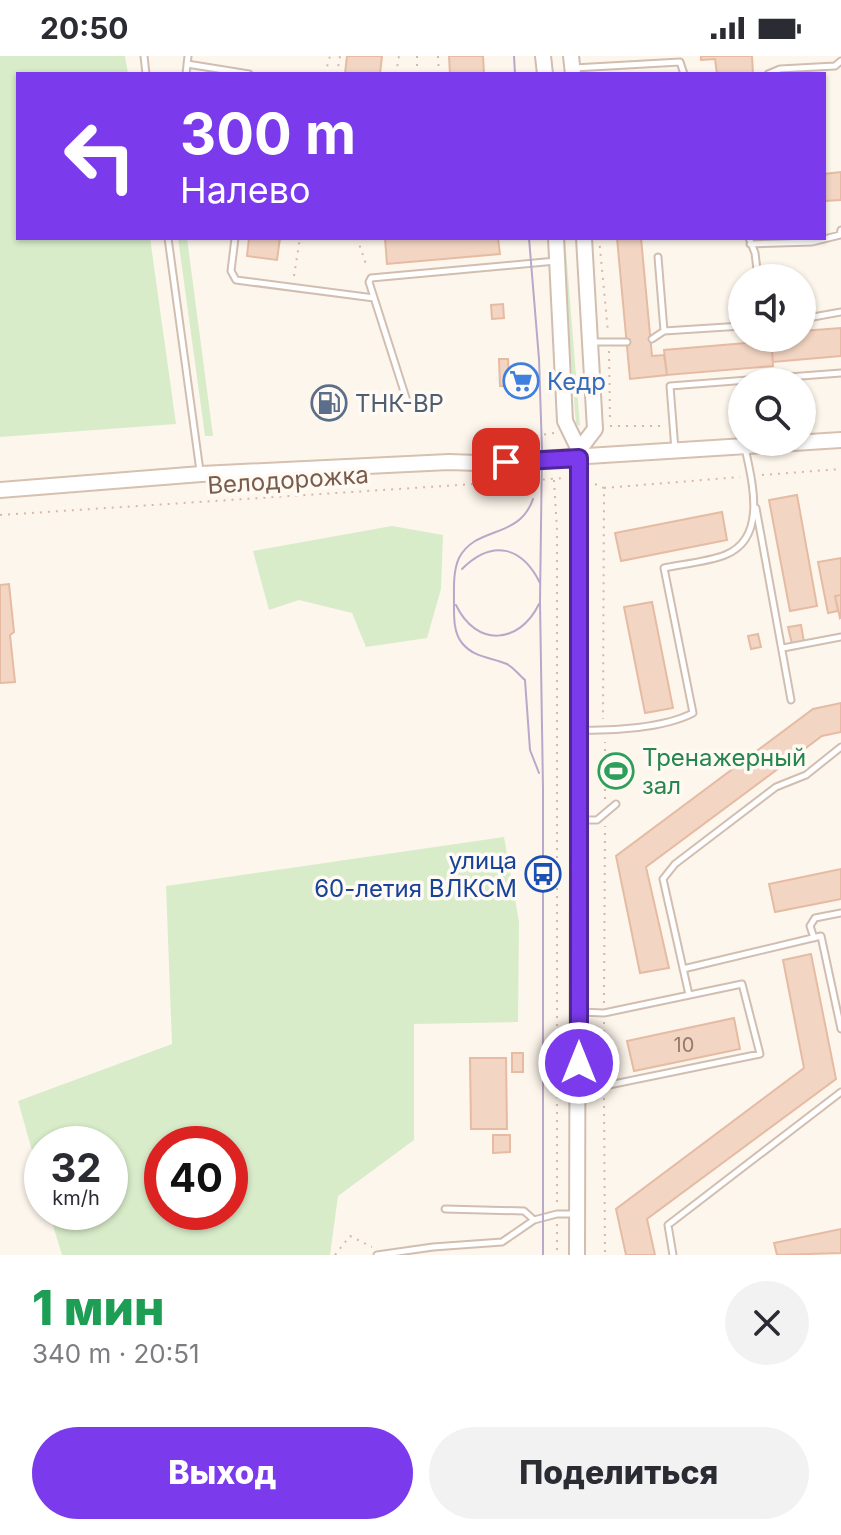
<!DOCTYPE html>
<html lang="ru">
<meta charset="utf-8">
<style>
body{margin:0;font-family:Inter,sans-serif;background:#f2f2f3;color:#2b2b33;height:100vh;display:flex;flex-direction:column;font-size:30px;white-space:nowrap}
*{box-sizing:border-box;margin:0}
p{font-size:26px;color:#7c7c81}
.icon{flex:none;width:44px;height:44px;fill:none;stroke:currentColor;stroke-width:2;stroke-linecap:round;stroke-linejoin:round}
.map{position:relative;height:1199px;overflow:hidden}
.drawer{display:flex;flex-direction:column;background:#fff;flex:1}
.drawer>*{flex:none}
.banner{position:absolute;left:16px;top:16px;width:810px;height:168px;border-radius:0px;box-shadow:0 2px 6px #0004;background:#7c3aed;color:#fff;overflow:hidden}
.controls{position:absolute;left:728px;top:208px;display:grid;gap:16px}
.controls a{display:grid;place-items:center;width:88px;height:88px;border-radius:50%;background:#fff;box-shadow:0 2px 6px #0004;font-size:40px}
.speed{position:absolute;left:24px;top:1070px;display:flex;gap:16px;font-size:40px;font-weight:700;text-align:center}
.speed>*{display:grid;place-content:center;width:104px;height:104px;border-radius:50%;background:#fff;box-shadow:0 2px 6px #0004;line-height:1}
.speed small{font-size:20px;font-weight:400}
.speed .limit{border:12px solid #d22;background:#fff;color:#111}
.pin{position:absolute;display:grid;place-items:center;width:68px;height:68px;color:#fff;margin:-34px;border-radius:16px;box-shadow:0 4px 12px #0006}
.me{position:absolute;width:88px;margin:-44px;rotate:0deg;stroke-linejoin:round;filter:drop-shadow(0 0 6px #0008)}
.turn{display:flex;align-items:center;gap:28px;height:168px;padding:0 32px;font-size:36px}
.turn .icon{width:104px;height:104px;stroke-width:2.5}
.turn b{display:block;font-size:56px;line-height:68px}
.round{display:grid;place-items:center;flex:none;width:84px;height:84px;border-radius:42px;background:#f2f2f3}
.summary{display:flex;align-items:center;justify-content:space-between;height:136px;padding:0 32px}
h1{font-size:48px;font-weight:800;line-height:60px;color:#1e9e55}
.primary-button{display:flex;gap:16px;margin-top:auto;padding:16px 32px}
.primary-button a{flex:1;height:92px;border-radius:48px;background:#7c3aed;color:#fff;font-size:32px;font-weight:800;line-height:92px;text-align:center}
.primary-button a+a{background:#f2f2f3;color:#2b2b33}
.status{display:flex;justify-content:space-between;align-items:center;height:56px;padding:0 40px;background:#fff;direction:ltr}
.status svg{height:22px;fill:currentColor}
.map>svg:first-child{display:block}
.green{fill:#d8ecc9;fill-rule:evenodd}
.building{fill:#f3d5c3;stroke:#e6bba3;stroke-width:2}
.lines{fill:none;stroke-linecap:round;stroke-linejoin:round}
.service-casing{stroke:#d1beb0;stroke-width:9}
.tertiary-casing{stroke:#d1beb0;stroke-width:18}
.secondary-casing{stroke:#d6c0b0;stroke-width:18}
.path{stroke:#d9b8a5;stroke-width:2;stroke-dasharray:2 6;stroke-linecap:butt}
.service{stroke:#fff;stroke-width:5}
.tertiary{stroke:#fff;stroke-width:14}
.secondary{stroke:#fff;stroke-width:14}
.tram{stroke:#b9a8c9;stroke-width:2}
.route-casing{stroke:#51269a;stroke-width:20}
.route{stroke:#7c3aed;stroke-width:14}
.labels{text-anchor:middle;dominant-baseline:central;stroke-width:7;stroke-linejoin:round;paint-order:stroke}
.number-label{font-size:20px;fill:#987a6a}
.shop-label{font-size:24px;fill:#366cbe;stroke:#fffaf3;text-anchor:start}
.service-label{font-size:24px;fill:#4e5e75;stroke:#fffaf3;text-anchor:start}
.street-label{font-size:24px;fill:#7a5c4d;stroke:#fffaf3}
.leisure-label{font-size:24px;fill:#27864d;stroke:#fffaf3;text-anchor:start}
.transit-label{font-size:24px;fill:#164399;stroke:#fffaf3;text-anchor:end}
</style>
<div class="status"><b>20:50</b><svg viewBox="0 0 49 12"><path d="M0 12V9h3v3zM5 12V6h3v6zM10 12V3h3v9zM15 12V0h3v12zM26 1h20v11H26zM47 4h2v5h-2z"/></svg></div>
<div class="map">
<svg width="841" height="1199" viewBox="0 0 841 1199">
<rect width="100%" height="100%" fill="#fdf6ec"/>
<path class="green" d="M 0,0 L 125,0 L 128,18 L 18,18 L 18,182 L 150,182 L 176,368 L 0,381 Z
M 178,182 L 187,182 L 213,380 L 205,380 Z
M 561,182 L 565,182 L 580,370 L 576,368 Z
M 392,470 L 443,479 L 441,533 L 427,582 L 366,591 L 352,557 L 299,544 L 269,554 L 253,495 Z
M 504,781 L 519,866 L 518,966 L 414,968 L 414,1084 L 338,1140 L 330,1199 L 62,1199 L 49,1156 L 110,1156 L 110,1088 L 42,1088 L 42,1130 L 18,1045 L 172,988 L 166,830 ZM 230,1088 L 230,1156 L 162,1156 L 162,1088 Z"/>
<path class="building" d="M 347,0 L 382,0 L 380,18 L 345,18 Z
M 449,0 L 483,0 L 484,18 L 450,18 Z
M 701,0 L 752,0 L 753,18 L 717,18 L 715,3 L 701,4 Z
M 841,116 L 841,144 L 824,145 L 824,118 Z
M 249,182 L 280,182 L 277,204 L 247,200 Z
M 385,182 L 498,182 L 500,198 L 387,208 Z
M 617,182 L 641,182 L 652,300 L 664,299 L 667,319 L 630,323 Z
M 503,248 L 504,262 L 492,263 L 491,249 Z
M 841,272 L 841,300 L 773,306 L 771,282 L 802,282 L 802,275 Z
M 771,285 L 773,310 L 667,319 L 664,294 Z
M 499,303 L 508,303 L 509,330 L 500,330 Z
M 797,439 L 817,550 L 790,555 L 769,444 Z
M 722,456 L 727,484 L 621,505 L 615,477 Z
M 841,502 L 841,539 L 835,540 L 838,555 L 828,557 L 818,506 Z
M 9,528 L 14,576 L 10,579 L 15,626 L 0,627 L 0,529 Z
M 841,539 L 841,561 L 840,562 L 835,540 Z
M 652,546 L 673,652 L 645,657 L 624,551 Z
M 801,569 L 804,586 L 792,588 L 788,571 Z
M 758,578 L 761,591 L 751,593 L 748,580 Z
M 841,647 L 841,676 L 822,680 L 646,811 L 669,912 L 640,917 L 616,800 L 813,653 Z
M 841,813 L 841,843 L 775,856 L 769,828 Z
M 811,898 L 836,1023 L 647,1163 L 655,1199 L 626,1199 L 616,1153 L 804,1012 L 783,904 Z
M 734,962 L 740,993 L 634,1015 L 627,985 Z
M 512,997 L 523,997 L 523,1016 L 512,1016 Z
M 470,1002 L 506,1002 L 507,1073 L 471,1073 Z
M 493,1079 L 510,1079 L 510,1096 L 493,1097 Z
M 841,1173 L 841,1197 L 777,1199 L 774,1187 Z"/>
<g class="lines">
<defs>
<path id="service" d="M 144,0 L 146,18
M 187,8 L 249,18
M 574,12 L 680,6 L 684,18
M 186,18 L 188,0
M 768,18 L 780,13 L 835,10 L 841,5
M 168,182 L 200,415
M 235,182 L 231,215 L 236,224 L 374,242
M 749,182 L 755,197 L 758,222
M 750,188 L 812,186 L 840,179 L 841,174
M 658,201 L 664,275 L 742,270
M 802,263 L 841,256
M 652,283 L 664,275
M 590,286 L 627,286
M 407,345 L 369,226 L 371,222 L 556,205
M 675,394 L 670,330 L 841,317
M 756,452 L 791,644
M 783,592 L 841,581
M 580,674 C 613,675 664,672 693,657 L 664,512 C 683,508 707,506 725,499 C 768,482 752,425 745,392
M 580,764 L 597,764 L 616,748
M 814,882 L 810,870 L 815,862 L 841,857
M 683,913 L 821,880 L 841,973
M 689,939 L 663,823 L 675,808 L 776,731 L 806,719 L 841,691
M 579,1030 L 604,1030 L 760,998 L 742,928 L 604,957 L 580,956
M 445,1153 L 524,1155 L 534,1164
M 377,1199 L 433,1191 L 502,1186 L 534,1164 L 557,1158 L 576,1158
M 673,1199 L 668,1169 L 841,1036"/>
<path id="tertiary" d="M 543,0 L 545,18
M 571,0 L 573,18
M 556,182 L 565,365 L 579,394 L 579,402 L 577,1199
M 579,394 L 595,373 L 584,182"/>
<path id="secondary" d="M 0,434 L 201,418 L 449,406 L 478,407 L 841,384"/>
</defs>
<use href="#service" class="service-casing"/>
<use href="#tertiary" class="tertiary-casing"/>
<use href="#secondary" class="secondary-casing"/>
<path class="path" d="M 438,0 L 439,18
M 325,18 L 330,0
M 337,18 L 340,0
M 396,18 L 399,0
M 417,18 L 417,0
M 357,182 L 367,211
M 599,182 L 608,276
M 294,220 L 300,182
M 609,295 L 610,364
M 610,370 L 664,370
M 506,388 L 513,377 L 529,373 L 535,380 L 554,377
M 762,419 L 841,413
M 554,424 L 557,474 L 557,1149
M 595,428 L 604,432 L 603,663
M 604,432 L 740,421
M 0,459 L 566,422
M 605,743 L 605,686
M 604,947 L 605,770
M 604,966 L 604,1019
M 604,1042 L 605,1199
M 557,1168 L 557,1199
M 335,1199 L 350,1180 L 372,1191"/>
<use href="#service" class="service"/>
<use href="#tertiary" class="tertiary"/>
<use href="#secondary" class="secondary"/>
<path class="tram" d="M 514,0 L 515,18
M 529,182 L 539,303 L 542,394 L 540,546 L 543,733 L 543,1199
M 533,443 C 519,484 476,469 459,502 C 453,515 454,532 454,545 C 454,559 453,576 462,587 C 474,602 491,601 507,608 C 513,611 519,619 525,624 L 530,694 L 539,717
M 462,513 C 492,483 522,490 540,527
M 456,549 C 476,591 519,589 539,548"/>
</g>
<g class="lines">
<defs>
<path id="route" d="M 506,406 L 579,402 L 579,1007"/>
</defs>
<use href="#route" class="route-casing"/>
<use href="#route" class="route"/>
</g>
<defs>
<symbol id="supermarket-ring" viewBox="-11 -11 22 22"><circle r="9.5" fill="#fffaf3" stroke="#3f7fe0" stroke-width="1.5"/><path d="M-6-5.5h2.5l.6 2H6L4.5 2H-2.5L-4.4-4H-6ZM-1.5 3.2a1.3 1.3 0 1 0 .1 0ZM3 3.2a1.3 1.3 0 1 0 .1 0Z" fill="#3f7fe0"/></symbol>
<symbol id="fuel-ring" viewBox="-11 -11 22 22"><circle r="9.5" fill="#fffaf3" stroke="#5c6f8a" stroke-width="1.5"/><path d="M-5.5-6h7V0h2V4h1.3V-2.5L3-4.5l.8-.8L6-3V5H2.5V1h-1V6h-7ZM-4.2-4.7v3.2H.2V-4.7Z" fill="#5c6f8a"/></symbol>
<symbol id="stadium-ring" viewBox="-11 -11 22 22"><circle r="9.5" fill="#fffaf3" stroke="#2e9e5b" stroke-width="1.5"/><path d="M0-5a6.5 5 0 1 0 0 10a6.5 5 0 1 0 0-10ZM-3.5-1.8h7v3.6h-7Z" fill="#2e9e5b"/></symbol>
<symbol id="bus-ring" viewBox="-11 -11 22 22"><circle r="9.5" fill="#fffaf3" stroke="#1a4fb4" stroke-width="1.5"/><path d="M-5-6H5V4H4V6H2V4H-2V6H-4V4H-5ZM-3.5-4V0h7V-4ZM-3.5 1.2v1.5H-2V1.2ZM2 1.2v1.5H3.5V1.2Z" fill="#1a4fb4"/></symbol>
</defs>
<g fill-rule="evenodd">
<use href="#supermarket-ring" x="501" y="305" width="40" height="40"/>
<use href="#fuel-ring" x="309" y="327" width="40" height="40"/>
<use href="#stadium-ring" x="596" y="695" width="40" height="40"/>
<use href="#bus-ring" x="523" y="798" width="40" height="40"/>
</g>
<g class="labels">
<g class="number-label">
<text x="684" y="989">10</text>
</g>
<g class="shop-label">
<text x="547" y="325">Кедр</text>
</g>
<g class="service-label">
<text x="355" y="347">ТНК-ВР</text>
</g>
<g class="street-label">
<text transform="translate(288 424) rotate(-4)">Велодорожка</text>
</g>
<g class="leisure-label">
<text x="642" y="701">Тренажерный<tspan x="642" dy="28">зал</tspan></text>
</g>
<g class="transit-label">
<text x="517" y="804">улица<tspan x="517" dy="28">60-летия ВЛКСМ</tspan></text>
</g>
</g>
</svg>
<div class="controls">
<a><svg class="icon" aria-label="sound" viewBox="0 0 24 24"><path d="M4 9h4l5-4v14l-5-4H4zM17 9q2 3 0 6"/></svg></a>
<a><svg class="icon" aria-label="search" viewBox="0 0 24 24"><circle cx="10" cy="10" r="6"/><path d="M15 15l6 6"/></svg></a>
</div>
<div class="speed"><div>32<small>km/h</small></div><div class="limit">40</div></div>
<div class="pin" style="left:506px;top:406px;background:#d93025"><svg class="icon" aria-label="arrive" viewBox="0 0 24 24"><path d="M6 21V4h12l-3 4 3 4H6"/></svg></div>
<svg class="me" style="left:579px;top:1007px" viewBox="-20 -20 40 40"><circle r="17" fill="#7c3aed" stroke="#fff" stroke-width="3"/><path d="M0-11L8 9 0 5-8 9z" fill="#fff"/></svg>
<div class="banner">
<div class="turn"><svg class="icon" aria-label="left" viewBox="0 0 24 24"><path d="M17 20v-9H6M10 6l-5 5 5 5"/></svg><div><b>300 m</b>Налево</div></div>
</div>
</div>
<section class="drawer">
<div class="summary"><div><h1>1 мин</h1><p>340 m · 20:51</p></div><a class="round"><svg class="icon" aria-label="close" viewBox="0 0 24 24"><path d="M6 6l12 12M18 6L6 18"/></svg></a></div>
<div class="primary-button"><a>Выход</a><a>Поделиться</a></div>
</section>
